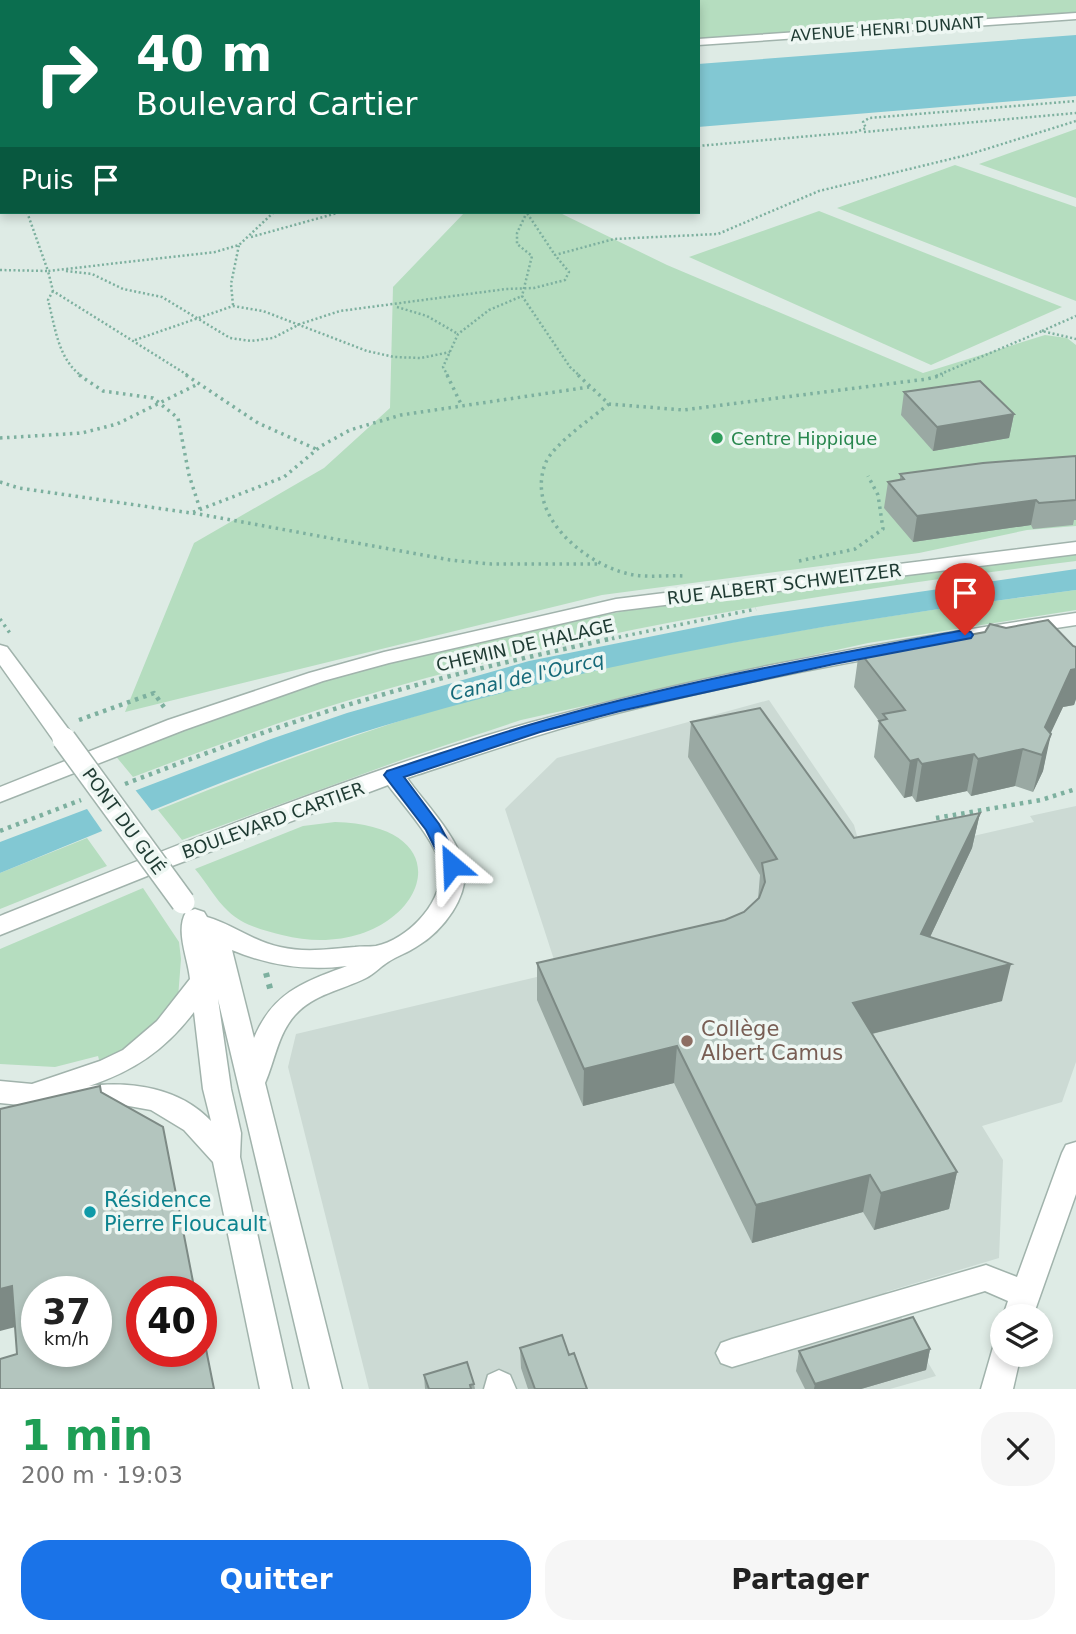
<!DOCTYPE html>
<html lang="fr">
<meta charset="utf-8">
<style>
body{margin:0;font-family:"DejaVu Sans",sans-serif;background:#f6f6f6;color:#222;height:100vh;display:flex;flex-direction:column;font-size:26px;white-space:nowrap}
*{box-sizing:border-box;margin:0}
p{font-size:23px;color:#767676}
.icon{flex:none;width:38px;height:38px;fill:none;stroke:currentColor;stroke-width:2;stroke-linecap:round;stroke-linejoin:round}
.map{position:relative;height:1389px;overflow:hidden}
.panel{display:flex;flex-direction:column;background:#fff;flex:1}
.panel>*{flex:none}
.hud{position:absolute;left:0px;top:0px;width:700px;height:214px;box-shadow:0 4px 10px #0003;background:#0b6e4f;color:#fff;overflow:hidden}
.fabs{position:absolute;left:990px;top:1304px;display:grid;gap:14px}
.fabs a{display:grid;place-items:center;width:63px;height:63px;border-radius:50%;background:#fff;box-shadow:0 4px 10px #0003;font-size:35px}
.speed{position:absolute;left:21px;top:1276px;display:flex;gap:14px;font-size:35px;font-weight:700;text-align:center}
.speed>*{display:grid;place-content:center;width:91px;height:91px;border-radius:50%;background:#fff;box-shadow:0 4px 10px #0003;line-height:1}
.speed small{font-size:18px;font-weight:400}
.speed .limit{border:10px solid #d22;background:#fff;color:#111}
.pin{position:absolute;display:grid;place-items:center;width:60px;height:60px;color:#fff;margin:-72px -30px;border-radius:50% 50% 50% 0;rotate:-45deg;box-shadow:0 0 7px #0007}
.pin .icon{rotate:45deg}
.me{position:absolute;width:77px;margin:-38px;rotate:334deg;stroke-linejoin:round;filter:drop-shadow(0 0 5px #0008)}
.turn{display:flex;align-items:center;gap:24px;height:147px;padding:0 21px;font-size:32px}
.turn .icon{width:91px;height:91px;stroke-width:2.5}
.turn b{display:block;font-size:49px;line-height:60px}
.then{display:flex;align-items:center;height:66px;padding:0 21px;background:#0003;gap:14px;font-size:26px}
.round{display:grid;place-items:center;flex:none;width:74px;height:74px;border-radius:28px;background:#f6f6f6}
.summary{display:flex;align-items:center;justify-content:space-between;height:119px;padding:0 21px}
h1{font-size:42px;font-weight:600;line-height:52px;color:#1e9e55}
.action{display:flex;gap:14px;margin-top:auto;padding:14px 21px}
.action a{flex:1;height:80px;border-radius:28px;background:#1a73e8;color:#fff;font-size:28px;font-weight:600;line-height:80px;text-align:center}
.action a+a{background:#f6f6f6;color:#222}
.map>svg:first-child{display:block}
.built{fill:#ccdad4}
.green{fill:#b5ddbf}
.water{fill:#82c8d3}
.pier{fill:#deebe5}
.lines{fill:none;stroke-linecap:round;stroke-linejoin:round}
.minor-casing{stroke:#a1b3ac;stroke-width:3}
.path-far3{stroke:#7db09f;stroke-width:2.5;stroke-dasharray:2 2.5;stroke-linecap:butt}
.path-far2{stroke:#7db09f;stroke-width:3.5;stroke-dasharray:2.5 4.5;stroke-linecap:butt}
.path-far1{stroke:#7db09f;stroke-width:4.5;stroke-dasharray:3.5 5;stroke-linecap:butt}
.path{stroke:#7db09f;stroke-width:6;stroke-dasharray:4.5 7;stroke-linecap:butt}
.minor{fill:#fff;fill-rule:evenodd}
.minor-bridge-casing{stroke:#a1b3ac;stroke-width:26;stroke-linecap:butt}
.minor-bridge{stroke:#fff;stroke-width:23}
.wall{fill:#9aa9a3}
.shaded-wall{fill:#7d8a85}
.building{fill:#b3c5be;stroke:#7d8a85;stroke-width:2;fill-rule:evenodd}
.route{fill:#1a73e8;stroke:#114b97;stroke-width:2}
.leisure-dot{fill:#2e9e5b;stroke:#eef7f3;stroke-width:2.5}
.education-dot{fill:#8d6e63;stroke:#eef7f3;stroke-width:2.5}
.culture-dot{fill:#0f9aa8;stroke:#eef7f3;stroke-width:2.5}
.labels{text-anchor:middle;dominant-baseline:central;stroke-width:7;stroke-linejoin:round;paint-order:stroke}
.far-street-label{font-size:16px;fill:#1f3b33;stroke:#eef7f3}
.leisure-label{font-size:18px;fill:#27864d;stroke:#eef7f3;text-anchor:start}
.street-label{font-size:18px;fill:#1f3b33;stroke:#eef7f3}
.water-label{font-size:19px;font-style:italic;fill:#166a79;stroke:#eef7f3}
.near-education-label{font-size:21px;fill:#785e54;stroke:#eef7f3;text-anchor:start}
.near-culture-label{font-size:21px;fill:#0d838f;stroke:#eef7f3;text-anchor:start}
</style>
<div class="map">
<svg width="1076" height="1389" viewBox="0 0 1076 1389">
<rect width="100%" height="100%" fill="#deebe5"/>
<path class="built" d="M 769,700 L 854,825 L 864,861 L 1034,822 L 1030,816 L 1076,806 L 1076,1062 L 1062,1102 L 982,1126 L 1003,1160 L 999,1258 L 886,1292 L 936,1376 L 890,1389 L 369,1389 L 288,1067 L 296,1034 L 558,972 L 505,809 L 557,758 Z"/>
<path class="green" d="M 0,0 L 1076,0 L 1076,12 L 698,39 L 698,2 L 2,2 L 0,95 Z
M 1076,129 L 1076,198 L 979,164 Z
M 955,165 L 1076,207 L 1076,301 L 837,208 Z
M 819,211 L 1062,307 L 931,365 L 689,257 Z
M 465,212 L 558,212 L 667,265 L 923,373 L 1045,335 L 1067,338 L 1076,345 L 1076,526 L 1027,530 L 919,553 L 602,595 L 125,712 L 194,543 L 324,468 L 390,408 L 393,287 Z
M 1076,552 L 1076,561 C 829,592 582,629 343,702 C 272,724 202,751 133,777 L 114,754 L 263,698 L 456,644 L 645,607 Z
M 1076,590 L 1076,610 L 868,643 L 521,720 L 404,759 L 182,840 L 158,810 C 282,760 408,713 539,682 C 716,641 896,614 1076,590 Z
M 335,822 C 484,826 412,968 282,935 C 263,930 242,925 228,911 C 216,900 206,882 195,869 L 303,826 Z
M 87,838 L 107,866 L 0,909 L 0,873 Z
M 143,888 L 179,942 L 181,959 L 178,998 L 135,1044 L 100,1063 L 98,1056 L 55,1067 L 0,1064 L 0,949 Z"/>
<path class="water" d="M 1076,35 L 1076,96 L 698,127 L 698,64 Z
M 1076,569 L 1076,590 C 842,621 609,658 383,726 C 252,766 126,822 0,873 L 0,842 L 271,739 L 347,713 L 529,661 L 753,616 Z"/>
<path class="pier" d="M 133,787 L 155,815 L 105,835 L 85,806 Z"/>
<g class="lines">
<defs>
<path id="minor" d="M 1076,13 L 1076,19 L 698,45 L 698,39 Z
M 0,96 L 2,96 L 2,102 L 0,102 Z
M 1076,542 L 1076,554 L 616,611 L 389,663 L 323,681 L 184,730 L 0,802 L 0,787 L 168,720 L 309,673 L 384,652 L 616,599 Z
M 1076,613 L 1076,625 C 923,648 771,674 621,712 C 548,730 478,755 407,778 C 424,802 456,835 463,863 C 472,895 442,932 416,947 C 407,953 397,956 388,962 C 380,967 374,974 366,978 C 342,990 314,994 295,1015 C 278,1034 275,1060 265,1083 L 342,1389 L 310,1389 L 218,999 L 231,1089 L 241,1133 L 240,1157 L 292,1389 L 260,1389 L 213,1162 L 184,1130 L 151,1110 L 118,1104 L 71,1110 L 0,1103 L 0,1081 L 32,1084 L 100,1061 L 123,1050 L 157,1021 L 190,979 C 188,958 175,931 186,912 L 195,909 L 204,912 L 207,917 C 232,924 254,942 280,947 C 306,953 329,949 355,947 C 361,946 369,947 376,946 C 409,939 446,900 440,865 C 436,841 403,805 388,785 L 172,866 L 0,935 L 0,916 C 173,847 350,774 529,723 C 708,673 892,640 1076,613 ZM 232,950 C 270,966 306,971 347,966 C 304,982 273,992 254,1038 ZM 194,1012 L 203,1089 L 211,1121 C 180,1088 132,1081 89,1086 C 134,1071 165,1050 194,1012 Z
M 0,645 L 7,647 L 72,734 L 75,739 L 72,744 L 56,744 L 0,665 Z
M 1076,1142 L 1076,1194 L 1033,1316 L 1003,1316 L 1008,1301 L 985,1291 L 732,1367 L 721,1363 L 716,1353 L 721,1343 L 732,1339 L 986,1265 L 1017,1277 L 1062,1153 L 1066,1145 Z
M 1003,1341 L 1003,1354 L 1021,1354 L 1013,1389 L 981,1389 L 994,1344 Z
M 499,1370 L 510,1375 L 516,1389 L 484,1389 L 488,1375 Z"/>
</defs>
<use href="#minor" class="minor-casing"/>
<path class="path-far3" d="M 657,1 L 670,0
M 864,132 L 1076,113
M 698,146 L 856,132 L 866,128 L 863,122 L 869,118 L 1076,101
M 0,171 L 2,173
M 27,212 L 48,271 L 215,252 L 239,245 L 274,212
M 527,212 L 517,233 L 517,244 L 532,256 L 522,296 L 570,367 L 580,376
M 540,212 L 527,213 L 555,255
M 251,237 L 341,212
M 0,270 L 48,271 L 53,291 L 189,376
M 66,271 L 92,274 L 123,289 L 162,297 L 230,338 L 251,341 L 273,338 L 300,324 L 340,311 L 506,289 L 534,288 L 565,280 L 569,272 L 555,255 L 614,239 L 718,234 L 819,191 L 967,155 L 1076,121
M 53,291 L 48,300 C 55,326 58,360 82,376
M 233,305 L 231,284 L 239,245
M 397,307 L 427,316 L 458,334
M 1042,331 L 1076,316
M 135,340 L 233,306 L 263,311 L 367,351 L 394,357 L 421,358 L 450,352
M 448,376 L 443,367 L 458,334 L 489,310 L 522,296
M 936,376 L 1042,331 L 1076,339"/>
<path class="path-far2" d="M 79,375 L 103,391 L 153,398 L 178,418 L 189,475 L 200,509
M 186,375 L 258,423 L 316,449
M 447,375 L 462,406
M 578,375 L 609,404 L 683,410 L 927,379 L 943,375
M 609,404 C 593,417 554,444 546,462 C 524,514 584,564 629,574 C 647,578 665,575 683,576
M 0,438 L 82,433 L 117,424 L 198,384
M 0,482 L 19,488 L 191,513 L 284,477 L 321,446 L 350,430 L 401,415 L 589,387
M 193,513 L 450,560 L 491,564 L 600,564
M 799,561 L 855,549 L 883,529 L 878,495 L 868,476
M 0,619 L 12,636
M 605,640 L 756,609"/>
<path class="path-far1" d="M 79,720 L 154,693 L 166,710
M 125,784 C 206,753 288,722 371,698 C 451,674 532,656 614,638
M 936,818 L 1041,800 L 1076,789
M 0,831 L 81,800"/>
<path class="path" d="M 266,973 L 271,992"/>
<use href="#minor" class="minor"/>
<defs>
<path id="minor-bridge" d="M 64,739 L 183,902"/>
</defs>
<use href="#minor-bridge" class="minor-bridge-casing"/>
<use href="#minor-bridge" class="minor-bridge"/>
</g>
<path class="wall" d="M 904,392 L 1014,414 L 1009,438 L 933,451 L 901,415 Z
M 1076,456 L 1076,520 L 1074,520 L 1073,525 L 1033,529 L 1031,525 L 913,542 L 884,508 L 888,482 L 900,480 L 900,474 Z
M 969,635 L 1076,647 L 1076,699 L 1074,705 L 1063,707 L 1050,733 L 1043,771 L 1033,792 L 1015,786 L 971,796 L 967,791 L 916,802 L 912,796 L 904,798 L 874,757 L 879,721 L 854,687 L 859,651 L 896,650 Z
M 691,722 L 854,838 L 980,813 L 972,848 L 930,937 L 1002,1001 L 872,1034 L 957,1172 L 949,1209 L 874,1230 L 863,1212 L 752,1243 L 674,1083 L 583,1106 L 537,1000 L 537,963 L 725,920 L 744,912 L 758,899 L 760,875 L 688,757 Z
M 520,1348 L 569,1355 L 587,1389 L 528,1389 L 521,1368 Z
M 930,1349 L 926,1370 L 861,1389 L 805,1389 L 796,1371 L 799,1351 Z
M 424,1375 L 474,1384 L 475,1389 L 425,1389 Z"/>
<path class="shaded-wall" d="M 1014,414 L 1009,438 L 933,451 L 937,427 Z
M 1036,500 L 1031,525 L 913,542 L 917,516 Z
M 1076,669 L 1076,699 L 1074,705 L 1063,707 L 1041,754 L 1045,727 L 1071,670 Z
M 1051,734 L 1043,771 L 1033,792 L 1042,755 Z
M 1023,749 L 1015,786 L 971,796 L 978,759 Z
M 974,754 L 967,791 L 916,802 L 922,764 Z
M 918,759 L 912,796 L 904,798 L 910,761 Z
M 980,813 L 972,848 L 914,971 L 921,934 Z
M 1011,964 L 1002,1001 L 847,1040 L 853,1003 Z
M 677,1046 L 674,1083 L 583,1106 L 584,1069 Z
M 957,1172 L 949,1209 L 874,1230 L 881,1193 Z
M 870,1175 L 863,1212 L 752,1243 L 756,1205 Z
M 12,1286 L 23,1325 L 0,1331 L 0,1289 Z
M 930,1349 L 926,1370 L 861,1389 L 814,1389 L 815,1384 Z"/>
<path class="building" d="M 980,381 L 1014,414 L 937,427 L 904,392 Z
M 1076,456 L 1076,500 L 1039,503 L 1036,500 L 917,516 L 888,482 L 904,479 L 900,474 L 983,463 Z
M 1048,620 L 1073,646 L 1076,647 L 1076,669 L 1071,670 L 1045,727 L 1051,734 L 1042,755 L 1023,749 L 978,759 L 974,754 L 922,764 L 918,759 L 910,761 L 879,721 L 887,719 L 883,714 L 905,710 L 859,651 L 883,647 L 896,650 L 933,642 L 937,637 L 959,632 L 969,635 L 985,632 L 990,624 L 1006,628 Z
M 760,708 L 854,838 L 980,813 L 921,934 L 1011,964 L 853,1003 L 957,1172 L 881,1193 L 870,1175 L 756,1205 L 677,1046 L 584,1069 L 537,963 L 725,920 L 744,912 L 759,898 L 765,882 L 762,863 L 777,859 L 691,722 Z
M 100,1086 L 101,1092 L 163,1127 L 195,1292 L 142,1292 L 142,1351 L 201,1351 L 201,1324 L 214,1389 L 0,1389 L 0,1359 L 17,1354 L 12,1286 L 0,1289 L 0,1109 ZM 37,1292 L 96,1292 L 96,1351 L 37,1351 Z
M 913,1317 L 930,1349 L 815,1384 L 799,1351 Z
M 562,1335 L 569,1355 L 574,1353 L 587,1389 L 535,1389 L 520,1348 Z
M 467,1362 L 474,1384 L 470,1385 L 471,1389 L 429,1389 L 424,1375 Z"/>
<path class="route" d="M 965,630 L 971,632 L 973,635 L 971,638 L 834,664 L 620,711 L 540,732 L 404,777 L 439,824 L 461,865 L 452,871 L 446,870 L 426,830 L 384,775 L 387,771 C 434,756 481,739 529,725 C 671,683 819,657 965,630 Z"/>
<circle class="leisure-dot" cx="717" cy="438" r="7"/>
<circle class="education-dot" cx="687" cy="1041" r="7"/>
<circle class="culture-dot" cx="90" cy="1212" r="7"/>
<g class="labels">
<g class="far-street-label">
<text transform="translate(887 29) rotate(-4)">AVENUE HENRI DUNANT</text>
</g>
<g class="leisure-label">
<text x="731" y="438">Centre Hippique</text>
</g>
<g class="street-label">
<text transform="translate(784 584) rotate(-7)">RUE ALBERT SCHWEITZER</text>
<text transform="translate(525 645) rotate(-13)">CHEMIN DE HALAGE</text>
<text transform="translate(273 820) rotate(-20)">BOULEVARD CARTIER</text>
<text transform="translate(124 821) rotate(54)">PONT DU GUÉ</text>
</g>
<g class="water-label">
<text transform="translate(527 676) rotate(-13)">Canal de l'Ourcq</text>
</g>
<g class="near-education-label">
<text x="701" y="1029">Collège<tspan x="701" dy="24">Albert Camus</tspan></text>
</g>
<g class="near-culture-label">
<text x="104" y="1200">Résidence<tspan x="104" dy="24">Pierre Floucault</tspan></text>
</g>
</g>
</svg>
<div class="fabs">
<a><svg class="icon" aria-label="layers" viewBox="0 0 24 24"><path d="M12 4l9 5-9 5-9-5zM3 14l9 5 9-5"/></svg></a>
</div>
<div class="speed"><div>37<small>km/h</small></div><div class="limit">40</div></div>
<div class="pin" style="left:965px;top:635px;background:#d93025"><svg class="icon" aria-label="arrive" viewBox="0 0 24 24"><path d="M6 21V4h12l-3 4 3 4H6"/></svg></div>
<svg class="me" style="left:452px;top:865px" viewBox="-20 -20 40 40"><path d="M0-17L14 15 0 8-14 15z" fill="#1a73e8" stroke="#fff" stroke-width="4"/></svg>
<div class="hud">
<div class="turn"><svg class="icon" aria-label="right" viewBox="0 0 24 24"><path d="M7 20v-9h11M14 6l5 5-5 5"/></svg><div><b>40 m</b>Boulevard Cartier</div></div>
<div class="then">Puis<svg class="icon" aria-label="arrive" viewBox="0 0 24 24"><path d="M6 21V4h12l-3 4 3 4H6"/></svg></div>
</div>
</div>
<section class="panel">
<div class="summary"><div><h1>1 min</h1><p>200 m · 19:03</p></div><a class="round"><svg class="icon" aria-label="close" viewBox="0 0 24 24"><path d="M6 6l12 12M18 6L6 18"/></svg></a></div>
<div class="action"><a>Quitter</a><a>Partager</a></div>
</section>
